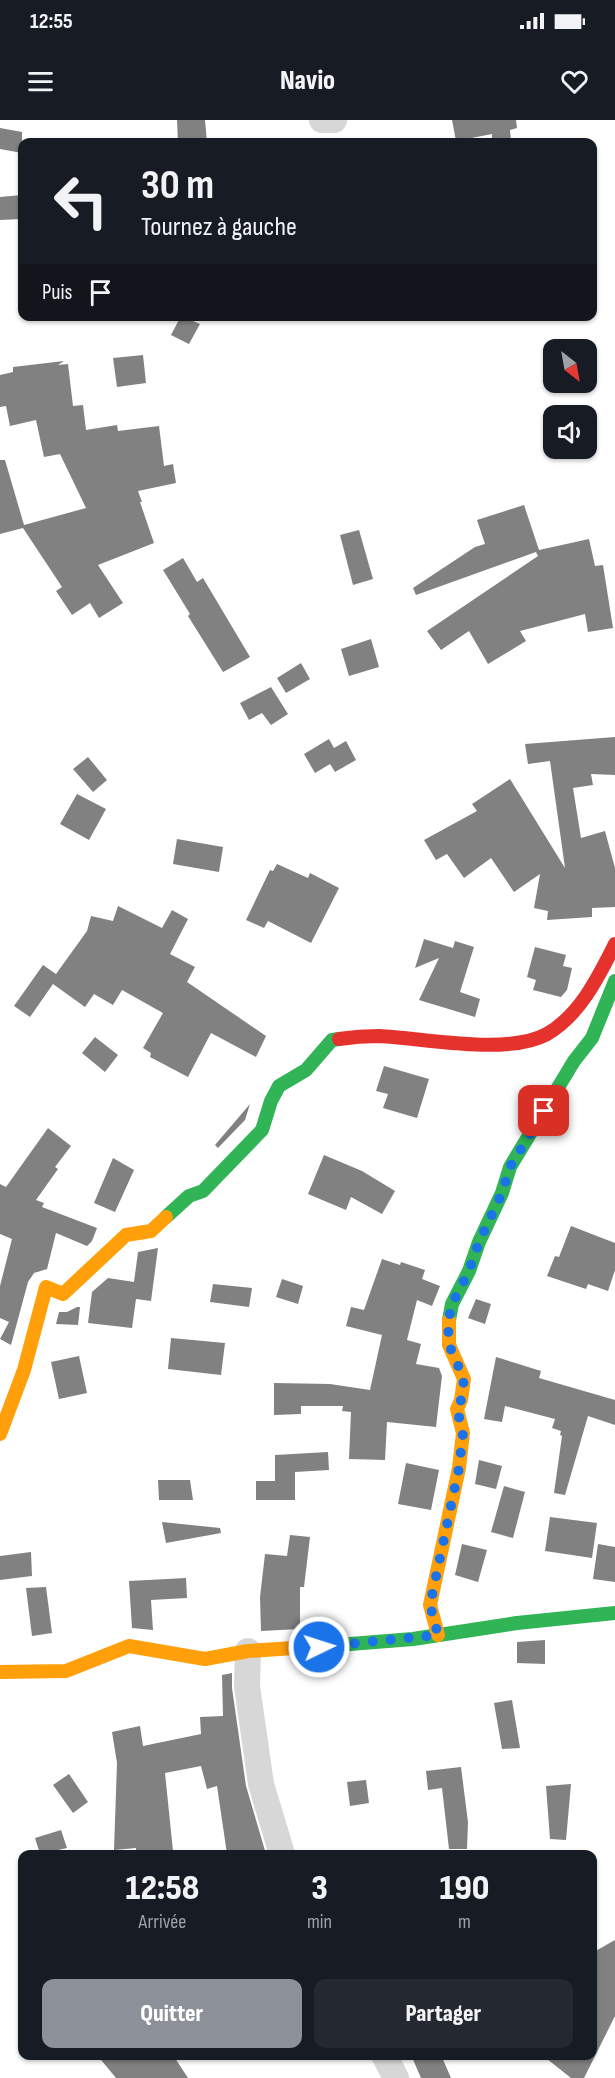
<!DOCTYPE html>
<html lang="fr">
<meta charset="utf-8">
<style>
body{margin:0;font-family:"Sofia Sans Condensed",sans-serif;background:#242831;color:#f1f3f6;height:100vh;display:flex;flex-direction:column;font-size:22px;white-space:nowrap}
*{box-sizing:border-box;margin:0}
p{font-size:20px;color:#9ea1a6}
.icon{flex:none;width:33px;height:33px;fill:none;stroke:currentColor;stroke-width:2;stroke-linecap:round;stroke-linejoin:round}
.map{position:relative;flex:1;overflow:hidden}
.side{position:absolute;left:18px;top:1730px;width:579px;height:210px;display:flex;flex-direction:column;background:#171b24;border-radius:12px;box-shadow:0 2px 4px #0004}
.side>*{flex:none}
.banner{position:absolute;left:18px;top:18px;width:579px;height:183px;border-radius:12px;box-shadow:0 2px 4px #0004;background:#171b24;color:#f1f3f6;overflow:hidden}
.needle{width:39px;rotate:149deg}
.controls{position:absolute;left:543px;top:219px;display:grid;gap:12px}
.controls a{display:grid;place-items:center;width:54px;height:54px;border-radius:12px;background:#171b24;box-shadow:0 2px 4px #0004;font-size:30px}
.pin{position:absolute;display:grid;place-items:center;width:51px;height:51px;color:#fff;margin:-26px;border-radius:12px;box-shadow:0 3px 9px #0006}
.me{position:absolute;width:66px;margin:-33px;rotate:86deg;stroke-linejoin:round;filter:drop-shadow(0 0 4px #0008)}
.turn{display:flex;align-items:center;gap:21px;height:126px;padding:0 24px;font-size:27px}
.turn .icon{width:78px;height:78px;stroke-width:2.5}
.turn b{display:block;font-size:42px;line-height:51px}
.then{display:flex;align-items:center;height:57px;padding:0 24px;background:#0003;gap:12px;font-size:22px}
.eta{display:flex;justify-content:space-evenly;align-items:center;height:102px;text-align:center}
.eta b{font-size:36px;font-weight:800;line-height:42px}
.primary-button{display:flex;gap:12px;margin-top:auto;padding:12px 24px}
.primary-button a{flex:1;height:69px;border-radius:12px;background:#8c9099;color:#fff;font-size:24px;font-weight:800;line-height:69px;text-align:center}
.primary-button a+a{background:#242831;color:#f1f3f6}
.status{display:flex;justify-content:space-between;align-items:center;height:42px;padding:0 30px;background:#171b24;direction:ltr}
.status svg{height:16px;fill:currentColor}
header{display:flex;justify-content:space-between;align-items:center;height:78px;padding:0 24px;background:#171b24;font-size:27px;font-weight:800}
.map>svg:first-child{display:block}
.building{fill:#818181}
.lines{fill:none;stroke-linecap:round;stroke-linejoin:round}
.street{stroke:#d7d7d7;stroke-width:26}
.fast{stroke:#30b455;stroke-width:14}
.slow{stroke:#ff9f0a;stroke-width:14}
.jam{stroke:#e5322d;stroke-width:14}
.route{stroke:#1a73e8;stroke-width:10;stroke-dasharray:0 18}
</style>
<div class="status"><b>12:55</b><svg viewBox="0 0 49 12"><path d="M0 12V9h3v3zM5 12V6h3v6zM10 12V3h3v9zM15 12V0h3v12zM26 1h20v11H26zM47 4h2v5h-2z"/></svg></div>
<header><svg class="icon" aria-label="menu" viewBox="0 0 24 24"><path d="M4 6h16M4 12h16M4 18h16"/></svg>Navio<svg class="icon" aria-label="heart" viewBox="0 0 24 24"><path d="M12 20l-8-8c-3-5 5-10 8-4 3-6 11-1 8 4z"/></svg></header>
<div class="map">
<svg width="615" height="1958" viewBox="0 0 615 1958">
<rect width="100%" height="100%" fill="#fff"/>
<path class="building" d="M 177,0 L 205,0 L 207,22 L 178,22 Z
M 452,0 L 516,0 L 517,8 L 510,10 L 511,22 L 492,22 L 492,14 L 456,21 Z
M 0,8 L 22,12 L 22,33 L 0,29 Z
M 22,75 L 22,99 L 0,100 L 0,77 Z
M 181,196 L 200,204 L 189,224 L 171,215 Z
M 143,235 L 146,263 L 117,267 L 113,238 Z
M 64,241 L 58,245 L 68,244 L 73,286 L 83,285 L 86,310 L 117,305 L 118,311 L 159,306 L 164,346 L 173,344 L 176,363 L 138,371 L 142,382 L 140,382 L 154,423 L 98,445 L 123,483 L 99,498 L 90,483 L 72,495 L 56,471 L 62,467 L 23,408 L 0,414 L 0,340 L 5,340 L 24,405 L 86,388 L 60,334 L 44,337 L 36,300 L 10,306 L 6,286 L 0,287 L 0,255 L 13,252 L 13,247 Z
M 524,385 L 539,430 L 589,419 L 595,446 L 603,445 L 613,508 L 588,512 L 585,494 L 520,511 L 526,521 L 488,544 L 469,511 L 441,530 L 427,511 L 538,436 L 536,432 L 416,475 L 413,468 L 475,427 L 485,424 L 477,400 Z
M 359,410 L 373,459 L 353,465 L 340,415 Z
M 183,438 L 197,462 L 203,458 L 250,537 L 225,551 L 223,552 L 188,496 L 190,494 L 163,450 Z
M 371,519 L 379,547 L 349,556 L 341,529 Z
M 301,543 L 310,559 L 286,573 L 277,558 Z
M 271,567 L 288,594 L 271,605 L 262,593 L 249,600 L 240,583 Z
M 615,617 L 615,655 L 591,654 L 593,665 L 573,668 L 581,718 L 605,711 L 615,748 L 615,787 L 592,788 L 592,797 L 547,800 L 548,791 L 534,788 L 540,754 L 514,772 L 491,738 L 464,758 L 447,734 L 436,740 L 424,720 L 477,691 L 472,684 L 510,659 L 565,748 L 550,641 L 528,644 L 525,624 Z
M 329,619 L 334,628 L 346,621 L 356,640 L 335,652 L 330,644 L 315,653 L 304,634 Z
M 88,637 L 107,660 L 93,672 L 73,649 Z
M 77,674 L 106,689 L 89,720 L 60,704 Z
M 177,719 L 223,727 L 219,752 L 173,744 Z
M 277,744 L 308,758 L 310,753 L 339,768 L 311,823 L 268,801 L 264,808 L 246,800 L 270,750 L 273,751 Z
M 118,786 L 162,808 L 172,790 L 188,799 L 170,834 L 195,847 L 187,862 L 266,916 L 256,937 L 211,913 L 188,957 L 150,937 L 151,933 L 143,928 L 163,893 L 122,870 L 113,885 L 94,874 L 85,887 L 53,864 L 30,897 L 14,886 L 43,845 L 56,854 L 87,811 L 91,796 L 113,801 Z
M 424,819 L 453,828 L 455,821 L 474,827 L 460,872 L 480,879 L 475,897 L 419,880 L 439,838 L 415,848 Z
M 535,827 L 566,835 L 563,846 L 572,848 L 567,870 L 561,877 L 533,870 L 536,860 L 527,857 Z
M 95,917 L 118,935 L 105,952 L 82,933 Z
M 384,946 L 429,959 L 417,998 L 383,988 L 388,974 L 376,971 Z
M 250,984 L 245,1000 L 218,1028 L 215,1025 Z
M 48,1008 L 71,1026 L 55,1047 L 58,1049 L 36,1080 L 44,1083 L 42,1087 L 97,1108 L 92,1121 L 87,1126 L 56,1113 L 47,1149 L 34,1153 L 28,1162 L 11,1225 L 0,1219 L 9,1202 L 0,1198 L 0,1166 L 12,1119 L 0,1114 L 0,1064 L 6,1067 Z
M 324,1035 L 362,1051 L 395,1071 L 382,1094 L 351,1077 L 346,1090 L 308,1074 Z
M 113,1038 L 134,1050 L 115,1092 L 94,1083 Z
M 571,1106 L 615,1123 L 615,1150 L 608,1171 L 588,1164 L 586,1169 L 547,1156 L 555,1136 L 559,1137 Z
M 158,1128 L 151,1181 L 136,1179 L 132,1208 L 88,1203 L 92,1172 L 108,1158 L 134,1162 L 138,1132 Z
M 382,1139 L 400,1145 L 401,1142 L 425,1150 L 422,1159 L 440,1166 L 432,1186 L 417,1180 L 407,1220 L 421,1224 L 416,1244 L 439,1248 L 442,1256 L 436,1307 L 387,1302 L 385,1340 L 349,1339 L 351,1292 L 342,1291 L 343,1286 L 301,1286 L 301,1294 L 274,1295 L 274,1263 L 330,1264 L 370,1270 L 382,1215 L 346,1206 L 351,1187 L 364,1190 Z
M 282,1159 L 303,1166 L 298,1184 L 276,1177 Z
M 213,1164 L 252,1168 L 249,1187 L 210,1182 Z
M 476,1179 L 491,1184 L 485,1204 L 468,1198 Z
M 77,1187 L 80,1187 L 78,1205 L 56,1204 L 59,1192 L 67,1192 Z
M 171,1218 L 225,1223 L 221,1255 L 168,1249 Z
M 79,1236 L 87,1273 L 59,1279 L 51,1242 Z
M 496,1237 L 541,1251 L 539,1258 L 615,1280 L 615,1305 L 588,1296 L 565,1375 L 554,1373 L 562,1316 L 560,1315 L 561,1311 L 552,1308 L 555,1299 L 505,1286 L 502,1302 L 484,1299 Z
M 328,1332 L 329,1350 L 295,1352 L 295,1380 L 256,1380 L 256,1361 L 275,1361 L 275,1335 Z
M 479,1340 L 502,1346 L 496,1369 L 475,1364 Z
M 406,1343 L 439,1350 L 431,1390 L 398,1384 Z
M 158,1360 L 190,1360 L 193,1380 L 159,1380 Z
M 504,1366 L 525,1372 L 513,1418 L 491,1412 Z
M 550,1397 L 597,1403 L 592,1438 L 545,1431 Z
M 162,1402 L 220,1408 L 221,1413 L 166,1423 Z
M 290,1415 L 310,1417 L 304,1467 L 300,1467 L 300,1509 L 261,1511 L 260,1477 L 265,1434 L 287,1436 Z
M 462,1424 L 487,1430 L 478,1462 L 455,1455 Z
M 598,1424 L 615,1427 L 615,1462 L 593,1459 Z
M 31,1432 L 32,1456 L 0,1460 L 0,1436 Z
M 186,1458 L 187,1478 L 151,1480 L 153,1510 L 132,1508 L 129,1461 Z
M 46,1467 L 52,1513 L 32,1516 L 26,1468 Z
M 545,1520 L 545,1544 L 517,1543 L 517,1522 Z
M 232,1553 L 232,1568 L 246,1666 L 266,1734 L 227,1734 L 217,1666 L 207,1669 L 201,1646 L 165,1653 L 173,1731 L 136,1732 L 136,1728 L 114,1730 L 117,1643 L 112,1612 L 140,1606 L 143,1626 L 201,1614 L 200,1597 L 223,1596 L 222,1555 Z
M 512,1580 L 520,1628 L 502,1629 L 494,1583 Z
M 461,1647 L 468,1702 L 467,1729 L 449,1729 L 442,1668 L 428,1670 L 426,1651 Z
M 69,1654 L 88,1682 L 73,1693 L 53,1665 Z
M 366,1660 L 369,1683 L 350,1686 L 347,1662 Z
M 571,1664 L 566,1720 L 550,1719 L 546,1666 Z
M 61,1710 L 67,1728 L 40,1734 L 35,1718 Z
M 615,1820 L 615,1896 L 584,1958 L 571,1958 L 542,1935 L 592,1935 L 592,1833 Z
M 97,1935 L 173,1935 L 188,1958 L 116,1958 Z
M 411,1935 L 441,1935 L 451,1958 L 421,1958 Z"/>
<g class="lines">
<path class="street" d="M 322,0 L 334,0
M 248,1531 L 247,1566 L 261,1664 L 282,1734
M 384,1935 L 396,1958"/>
<path class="fast" d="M 166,1097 L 189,1076 L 203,1071 L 262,1010 L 271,981 L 279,966 L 306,950 L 332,920 L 339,919
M 449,1200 L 452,1184 L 469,1151 L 479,1122 L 502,1073 L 510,1047 L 574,941 L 592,918 L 615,861
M 325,1526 L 413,1519 L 517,1503 L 615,1493"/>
<path class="slow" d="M 0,1314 L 24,1250 L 46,1167 L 63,1174 L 126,1115 L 151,1111 L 166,1097
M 438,1515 L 430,1485 L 459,1348 L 463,1313 L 457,1289 L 461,1280 L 464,1259 L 449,1225 L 449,1200
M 0,1552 L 66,1551 L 129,1526 L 205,1539 L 248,1531 L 325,1526"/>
<path class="jam" d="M 339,919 C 352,917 366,916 379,916 C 425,918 507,936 547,914 C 580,895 599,856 615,824"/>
</g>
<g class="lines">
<path class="route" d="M 319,1527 L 438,1515 L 430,1485 L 459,1348 L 463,1313 L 457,1289 L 461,1280 L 464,1259 L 449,1225 L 448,1203 L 452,1184 L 469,1151 L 479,1122 L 502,1073 L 510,1047 L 544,991"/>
</g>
</svg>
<div class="controls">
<a><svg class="needle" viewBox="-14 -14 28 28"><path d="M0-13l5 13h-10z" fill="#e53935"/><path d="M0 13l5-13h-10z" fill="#9ea1a6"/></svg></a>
<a><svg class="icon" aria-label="sound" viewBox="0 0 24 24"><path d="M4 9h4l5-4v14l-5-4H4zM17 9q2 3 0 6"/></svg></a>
</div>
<div class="pin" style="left:544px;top:991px;background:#d93025"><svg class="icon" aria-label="arrive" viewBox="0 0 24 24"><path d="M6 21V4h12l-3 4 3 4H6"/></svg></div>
<svg class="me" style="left:319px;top:1527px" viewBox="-20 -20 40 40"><circle r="17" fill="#1a73e8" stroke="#fff" stroke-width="3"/><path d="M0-11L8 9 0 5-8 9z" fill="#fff"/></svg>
<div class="banner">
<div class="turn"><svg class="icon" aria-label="left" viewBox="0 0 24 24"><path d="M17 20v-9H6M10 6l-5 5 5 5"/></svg><div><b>30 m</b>Tournez à gauche</div></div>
<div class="then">Puis<svg class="icon" aria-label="arrive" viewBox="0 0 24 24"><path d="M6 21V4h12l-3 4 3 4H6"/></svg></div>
</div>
<section class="side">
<div class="eta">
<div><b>12:58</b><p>Arrivée</p></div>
<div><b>3</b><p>min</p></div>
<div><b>190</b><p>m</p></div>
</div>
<div class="primary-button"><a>Quitter</a><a>Partager</a></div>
</section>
</div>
